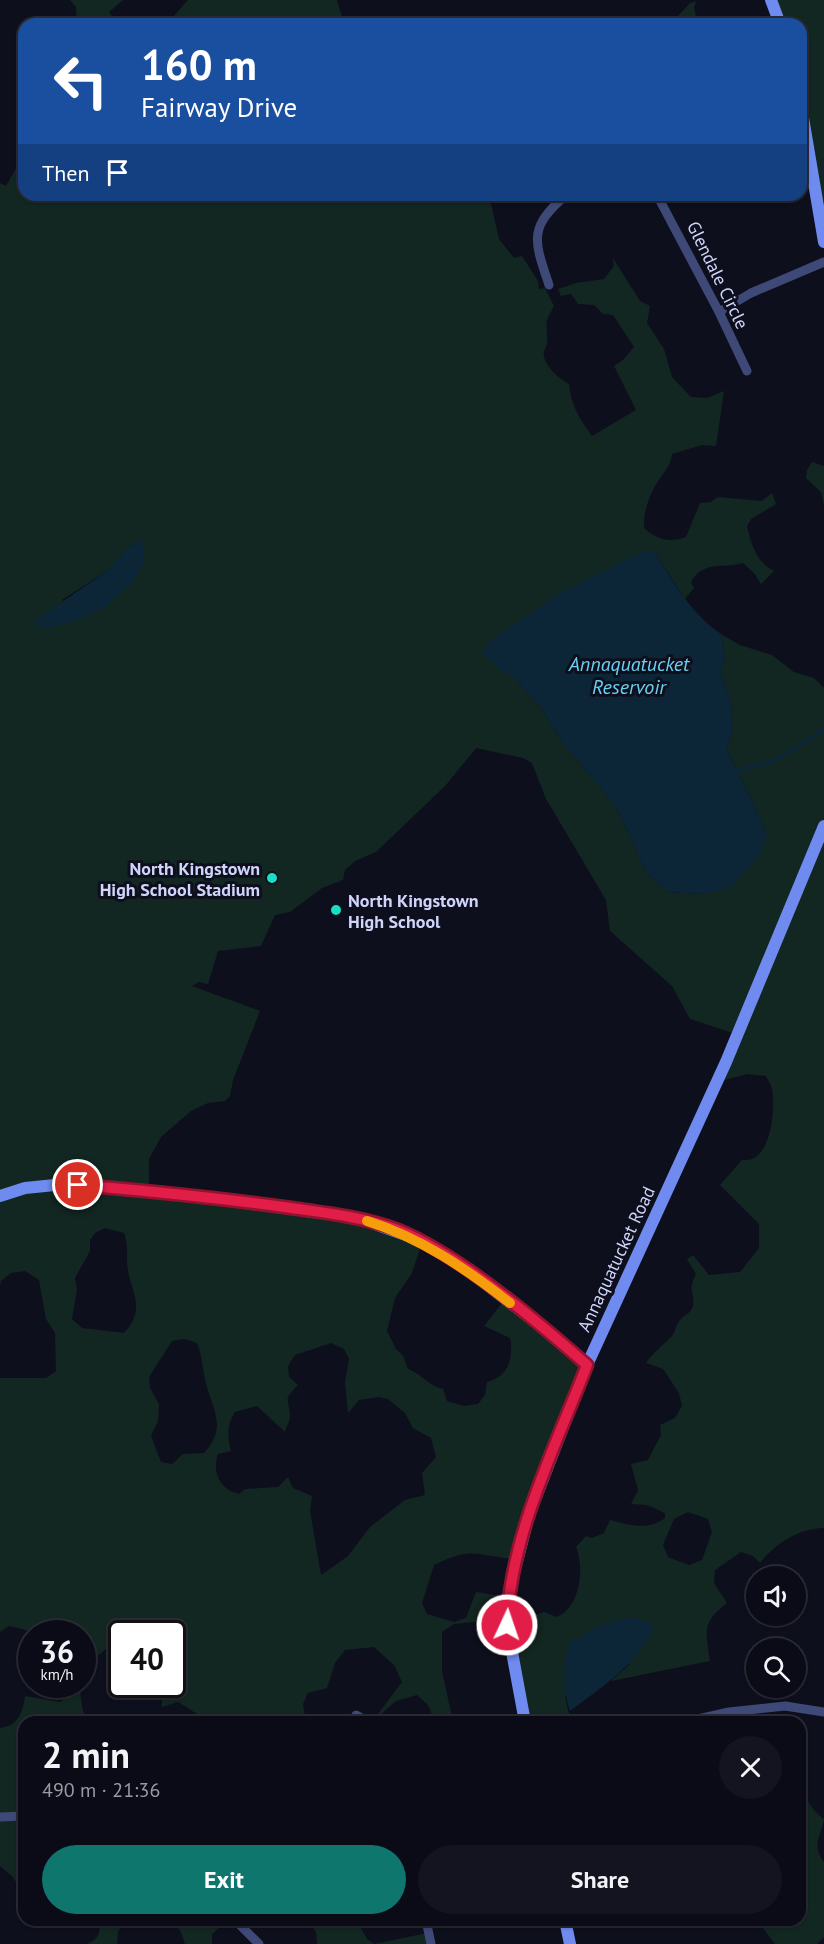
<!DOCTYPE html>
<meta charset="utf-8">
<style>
body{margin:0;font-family:"PT Sans",sans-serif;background:#13141f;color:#f1f3f6;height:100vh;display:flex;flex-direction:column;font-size:22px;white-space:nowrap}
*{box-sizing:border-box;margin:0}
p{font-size:20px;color:#999ba1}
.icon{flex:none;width:33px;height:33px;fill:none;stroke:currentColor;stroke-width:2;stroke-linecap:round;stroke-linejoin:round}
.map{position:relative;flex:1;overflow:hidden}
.drawer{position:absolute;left:18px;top:1716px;width:788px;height:210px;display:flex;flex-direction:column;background:#0a0b16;border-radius:18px;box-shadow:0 2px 4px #0004,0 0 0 2px #2a2b35}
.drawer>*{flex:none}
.banner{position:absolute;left:18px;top:18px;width:789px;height:183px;border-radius:18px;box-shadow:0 2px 4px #0004,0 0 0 2px #2a2b35;background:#1a4fa0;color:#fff;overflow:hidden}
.tools{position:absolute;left:746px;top:1566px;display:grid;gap:12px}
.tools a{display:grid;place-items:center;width:60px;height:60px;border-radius:50%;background:#0a0b16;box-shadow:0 2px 4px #0004,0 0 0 2px #2a2b35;font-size:30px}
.speed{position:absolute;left:18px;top:1620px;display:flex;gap:12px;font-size:30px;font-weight:700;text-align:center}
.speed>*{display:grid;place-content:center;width:78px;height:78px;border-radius:50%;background:#0a0b16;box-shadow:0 2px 4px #0004,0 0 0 2px #2a2b35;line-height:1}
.speed small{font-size:15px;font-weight:400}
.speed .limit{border:3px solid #111;border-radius:9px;background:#fff;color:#111}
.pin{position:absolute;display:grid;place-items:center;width:51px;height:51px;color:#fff;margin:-26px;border:3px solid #fff;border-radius:50%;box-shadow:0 2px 6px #0007}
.me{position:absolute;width:66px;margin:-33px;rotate:3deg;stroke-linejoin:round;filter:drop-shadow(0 0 4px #0008)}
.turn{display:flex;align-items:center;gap:21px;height:126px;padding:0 24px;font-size:27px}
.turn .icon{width:78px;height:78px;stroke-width:2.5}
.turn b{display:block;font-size:42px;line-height:51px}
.then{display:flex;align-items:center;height:57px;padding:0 24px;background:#0003;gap:12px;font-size:22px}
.round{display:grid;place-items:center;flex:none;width:63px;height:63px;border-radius:32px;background:#13141f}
.headline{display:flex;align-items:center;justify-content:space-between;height:102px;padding:0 24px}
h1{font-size:36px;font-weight:800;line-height:45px}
.cta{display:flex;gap:12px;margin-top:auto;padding:12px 24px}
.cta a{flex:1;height:69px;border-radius:36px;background:#0f766e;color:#fff;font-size:24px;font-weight:800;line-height:69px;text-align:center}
.cta a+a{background:#13141f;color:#f1f3f6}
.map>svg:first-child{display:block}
.green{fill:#122721;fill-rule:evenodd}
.water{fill:#0d2637}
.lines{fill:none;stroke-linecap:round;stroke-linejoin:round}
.stream{stroke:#0d2637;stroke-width:4}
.street{stroke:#3e4978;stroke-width:9}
.secondary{stroke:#708bf0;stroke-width:12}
.route-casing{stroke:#92132f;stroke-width:15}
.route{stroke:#e11d48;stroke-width:10}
.slow{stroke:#f59e0b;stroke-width:10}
.poi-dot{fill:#17dfc3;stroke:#0e0f1d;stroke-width:2}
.labels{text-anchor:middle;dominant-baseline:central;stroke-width:6;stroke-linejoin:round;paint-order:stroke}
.street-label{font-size:18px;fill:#cfd5fa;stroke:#0e0f1d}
.poi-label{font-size:18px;font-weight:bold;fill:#cfd5fa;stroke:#0e0f1d;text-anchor:end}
.water-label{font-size:20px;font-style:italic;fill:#68d1f0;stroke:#0e0f1d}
</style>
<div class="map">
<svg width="824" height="1944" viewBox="0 0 824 1944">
<rect width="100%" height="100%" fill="#0e0f1d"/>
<path class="green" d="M 70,0 L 123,0 L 109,12 L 117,24 L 77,24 L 76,7 Z
M 188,0 L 337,0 L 344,24 L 155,24 L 173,17 Z
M 770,0 L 824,0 L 824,247 L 801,107 L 801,24 L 780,24 Z
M 696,1 L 694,8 L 698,24 L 637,24 L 654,17 L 666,19 L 677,17 L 690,3 Z
M 24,154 L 24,195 L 489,195 L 499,239 L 514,258 L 522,256 L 538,281 L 539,289 L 545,288 L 554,306 C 542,328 548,321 547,342 C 547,346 545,348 544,351 C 541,363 559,379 569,384 C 571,405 579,418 592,436 L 636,410 L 614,366 L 624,359 L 634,347 L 613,315 L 603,314 L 594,305 L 578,304 L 571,294 L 561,296 L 558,289 L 576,283 L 604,279 L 614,266 L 613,258 L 640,301 L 650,306 L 647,323 L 664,349 L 672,377 L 691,397 L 707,398 L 724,391 L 716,446 L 702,445 L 672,454 C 671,466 663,473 657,483 C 649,495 643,514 644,528 C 657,540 670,543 686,537 L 700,503 L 711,502 L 718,497 L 762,501 L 772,493 L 776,504 L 751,519 L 747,526 C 751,544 757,563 774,571 L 761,584 L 754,573 L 743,563 C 721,569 704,560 691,582 L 694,588 L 685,599 L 654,551 L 513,676 L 543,711 L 561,741 L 616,806 L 646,872 L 667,892 L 706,894 L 767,833 L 727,749 L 733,727 L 731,702 L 721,675 L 725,654 L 721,634 L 740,645 L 772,655 L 794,672 L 814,678 L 824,688 L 824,1528 C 799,1528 775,1544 760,1563 L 753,1556 L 741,1552 L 715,1570 L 714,1583 L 727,1603 C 701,1623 706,1631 710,1661 L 611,1681 L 631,1663 L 565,1697 L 571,1722 L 524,1722 L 505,1619 L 454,1624 L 442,1632 L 442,1671 L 453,1722 L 435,1722 L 428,1705 L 417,1695 L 396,1701 L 372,1722 L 402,1682 L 394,1665 L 374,1647 L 345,1650 L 335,1663 L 327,1688 L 308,1693 L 303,1704 L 306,1722 L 210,1722 L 178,1702 L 162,1707 L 162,1685 L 172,1684 L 172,1634 L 122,1634 L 121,1648 L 108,1647 L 84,1668 L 83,1676 L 82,1634 L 39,1633 L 9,1626 L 0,1632 L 0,1378 L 46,1378 L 56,1371 L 55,1333 L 46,1319 L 39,1280 L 25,1271 L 11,1273 L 1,1281 L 0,1286 L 0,183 L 6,186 ZM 142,540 L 97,609 L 88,615 L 62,600 L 107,571 L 131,545 ZM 476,748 L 523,758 L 532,763 L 546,799 L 606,900 L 610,931 L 672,986 L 690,1019 L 736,1034 L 717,1082 L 747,1074 L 766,1076 C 768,1080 771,1085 772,1089 C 776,1108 771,1165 742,1160 L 720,1185 L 759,1224 L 759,1248 L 740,1272 L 709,1275 L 693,1255 L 687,1259 L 696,1274 C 687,1293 695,1290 693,1305 C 692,1313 685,1314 681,1319 C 676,1323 676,1331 672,1336 C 663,1345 653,1353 646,1363 L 663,1369 L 679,1393 L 682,1406 L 675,1418 L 660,1425 L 661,1435 L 648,1460 L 631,1464 L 638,1490 L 631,1504 L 647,1505 L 665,1513 L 665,1518 C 648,1531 629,1525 610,1520 L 604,1533 L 592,1538 L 586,1536 L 576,1547 C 585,1569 580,1607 557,1617 L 544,1612 L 530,1617 L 508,1616 L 507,1597 L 476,1592 L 466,1618 L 454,1622 L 427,1614 L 422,1603 L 434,1565 C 475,1545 476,1557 517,1559 L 585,1364 L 502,1303 L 484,1326 L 510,1338 C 514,1358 508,1377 487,1382 L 485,1395 L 478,1404 L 464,1406 L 447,1401 L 443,1389 C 428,1386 422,1374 408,1369 L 403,1356 L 396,1349 L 387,1331 L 395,1298 L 412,1273 L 421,1246 L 356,1218 L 149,1189 L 149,1159 L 161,1137 L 191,1111 L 208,1103 L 225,1101 L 230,1096 L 233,1080 L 260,1011 L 192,986 L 199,982 L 208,984 L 218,951 L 261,946 L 275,915 L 290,912 L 322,888 L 343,880 L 345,870 L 355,861 L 376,852 L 446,785 ZM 105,1228 L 124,1233 C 128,1244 127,1250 127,1261 C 128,1291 149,1306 124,1333 L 82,1328 L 72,1319 L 77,1289 L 75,1278 L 90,1251 L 90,1240 L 95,1233 ZM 184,1339 L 197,1343 C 202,1355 202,1366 205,1379 C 211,1408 229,1426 204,1453 L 183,1454 L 172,1464 L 161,1462 L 151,1436 L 158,1421 L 159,1404 L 150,1388 L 149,1377 L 172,1341 ZM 331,1343 L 344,1349 L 349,1359 L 345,1382 L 348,1413 L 359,1400 L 379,1397 L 388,1399 L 405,1413 L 413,1428 L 431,1438 L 436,1457 L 422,1473 L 425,1495 L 405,1500 L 370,1527 L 348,1556 L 321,1575 L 310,1511 L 312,1496 L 293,1488 L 288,1477 L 278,1487 L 245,1489 L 239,1494 C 219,1489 212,1472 218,1454 L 231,1451 C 227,1437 227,1424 235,1412 L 257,1406 L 285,1432 C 286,1427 290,1421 290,1417 C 290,1398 281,1402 298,1385 L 289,1377 L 288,1366 L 295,1355 ZM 688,1512 L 708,1519 L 712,1532 L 702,1560 L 689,1565 L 668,1557 L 663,1545 L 674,1519 Z
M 812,462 L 824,466 L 824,506 L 821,492 L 806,478 L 807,470 Z
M 68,1685 L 81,1685 C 79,1696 83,1711 86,1722 L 24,1722 L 24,1894 L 12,1876 L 0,1866 L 0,1728 C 18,1726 23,1712 25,1696 L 61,1702 Z
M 800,1750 L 806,1772 C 797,1787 810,1810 824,1819 C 821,1836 811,1845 824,1862 L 824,1937 L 817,1944 L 775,1944 L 757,1920 L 800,1920 Z
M 99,1920 L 124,1920 L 118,1932 L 117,1944 L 87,1944 C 99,1939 101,1932 99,1920 Z
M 175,1920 L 228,1920 L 212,1934 L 212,1944 L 185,1944 L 180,1930 L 174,1925 Z
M 308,1920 L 356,1920 L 367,1939 L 374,1944 L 427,1933 L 430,1944 L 317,1944 L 316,1932 Z"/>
<path class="water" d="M 142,540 L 145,563 L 132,583 L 100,611 L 97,610 C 82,619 52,632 35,625 L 33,622 L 107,571 L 131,545 Z
M 645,550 L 654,551 C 673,581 691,614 721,634 L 725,654 L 721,675 L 731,702 L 733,727 L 727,749 L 767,833 L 760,854 L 732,887 L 706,894 L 667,892 L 646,872 L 616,806 L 561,741 L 543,711 L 513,676 L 509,676 L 481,653 L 488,643 L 555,596 Z
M 631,1617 L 652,1624 L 654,1629 C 635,1666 602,1687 570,1711 C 562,1688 564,1666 569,1643 L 601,1625 Z"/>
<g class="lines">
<path class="stream" d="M 734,771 L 771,762 L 803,744 L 824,728"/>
<path class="street" d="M 657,195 L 719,312 L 747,371
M 549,285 C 534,240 528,228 566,195
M 719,312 L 751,293 L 824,262
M 356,1715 L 368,1722
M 685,1722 L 729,1712 L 785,1706 L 824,1712
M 0,1817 L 24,1816
M 235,1920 L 259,1944
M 426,1920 L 431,1944"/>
<path class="secondary" d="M 771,0 L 780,24
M 801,106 L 824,242
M 0,1196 L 25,1188 L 65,1184 L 164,1192 L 358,1218 L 420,1240 L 469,1271 L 556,1338 L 587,1365
M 525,1722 L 507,1625 L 508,1596 L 529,1515 L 587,1365 L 726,1062 L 824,826
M 565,1920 L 570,1944"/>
</g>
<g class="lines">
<defs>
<path id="route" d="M 78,1185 C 149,1191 220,1198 291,1208 C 327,1213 364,1217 398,1230 C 459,1255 537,1321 587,1365 C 555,1448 510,1536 507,1625"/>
</defs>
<use href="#route" class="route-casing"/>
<use href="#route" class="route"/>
<path class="slow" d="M 367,1221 C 421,1238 465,1268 510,1303"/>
</g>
<g class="poi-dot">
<circle cx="272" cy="878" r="6"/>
<circle cx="336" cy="910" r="6"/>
</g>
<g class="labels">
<g class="street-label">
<text transform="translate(718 275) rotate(64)">Glendale Circle</text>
<text transform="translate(616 1259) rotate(-65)">Annaquatucket Road</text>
</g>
<g class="poi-label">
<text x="260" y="868">North Kingstown<tspan x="260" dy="21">High School Stadium</tspan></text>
<text x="348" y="900" text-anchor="start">North Kingstown<tspan x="348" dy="21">High School</tspan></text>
</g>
<g class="water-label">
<text x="629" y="664">Annaquatucket<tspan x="629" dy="23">Reservoir</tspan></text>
</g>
</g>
</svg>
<div class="tools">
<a><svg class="icon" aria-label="sound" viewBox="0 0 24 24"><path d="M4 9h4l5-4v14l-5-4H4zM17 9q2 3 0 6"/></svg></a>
<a><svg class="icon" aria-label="search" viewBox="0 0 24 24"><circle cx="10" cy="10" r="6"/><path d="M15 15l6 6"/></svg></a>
</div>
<div class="speed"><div>36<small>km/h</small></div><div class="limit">40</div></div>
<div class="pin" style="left:78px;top:1185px;background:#d93025"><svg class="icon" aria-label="arrive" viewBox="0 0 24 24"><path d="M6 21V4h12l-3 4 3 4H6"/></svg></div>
<svg class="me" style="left:507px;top:1625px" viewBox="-20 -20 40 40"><circle r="17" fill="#e11d48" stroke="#fff" stroke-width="3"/><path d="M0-11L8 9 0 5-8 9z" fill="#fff"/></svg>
<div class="banner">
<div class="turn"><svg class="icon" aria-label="left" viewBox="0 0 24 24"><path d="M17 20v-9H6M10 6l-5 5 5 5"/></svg><div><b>160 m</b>Fairway Drive</div></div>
<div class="then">Then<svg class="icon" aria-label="arrive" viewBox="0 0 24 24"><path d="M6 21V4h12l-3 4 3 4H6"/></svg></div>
</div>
<section class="drawer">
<div class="headline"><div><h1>2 min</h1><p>490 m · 21:36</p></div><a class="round"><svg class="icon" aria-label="close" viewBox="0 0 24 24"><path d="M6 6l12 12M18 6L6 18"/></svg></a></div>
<div class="cta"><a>Exit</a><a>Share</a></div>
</section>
</div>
